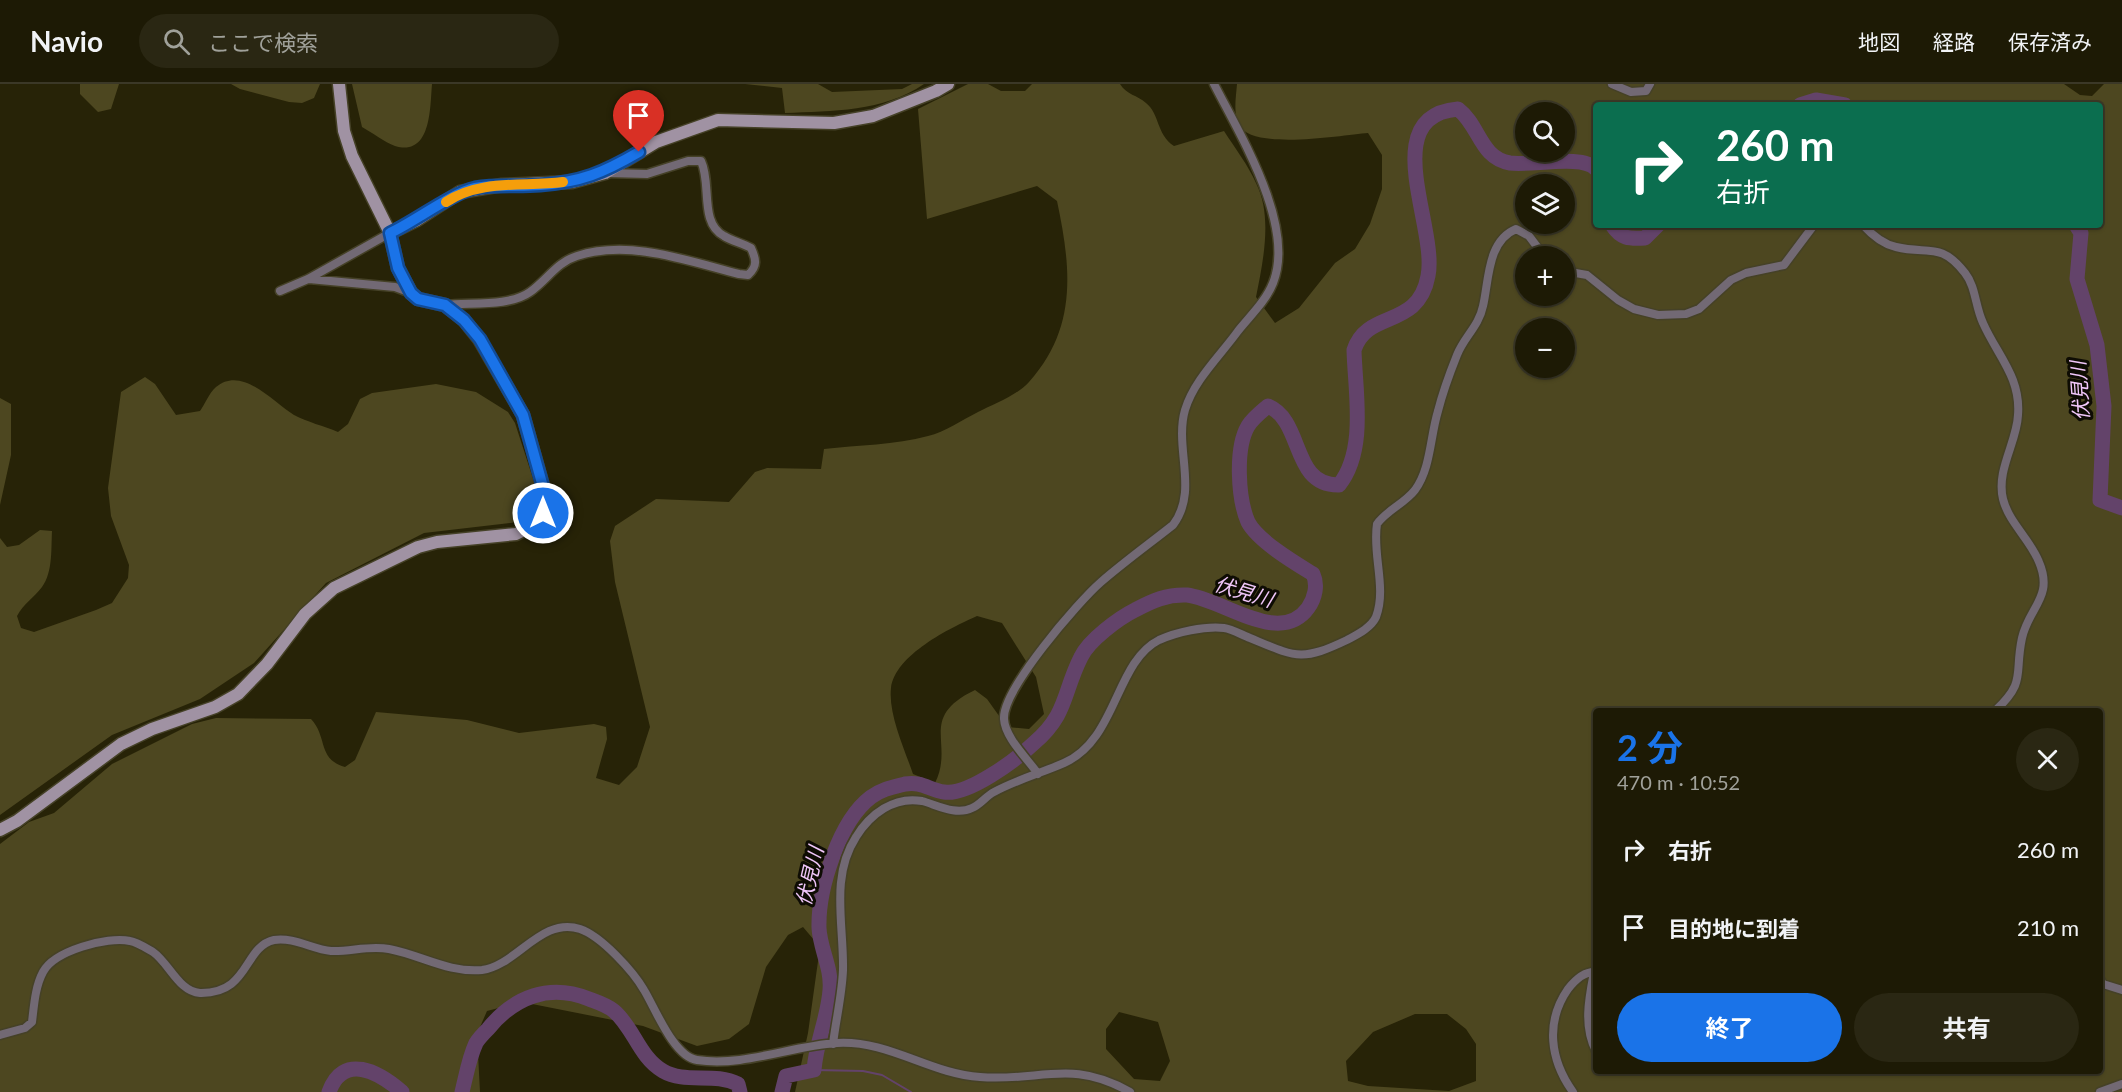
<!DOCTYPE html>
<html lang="ja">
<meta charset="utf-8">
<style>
body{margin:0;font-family:Lato,"Noto Sans JP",sans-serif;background:#2a2713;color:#f1f3f6;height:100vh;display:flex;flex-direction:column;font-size:22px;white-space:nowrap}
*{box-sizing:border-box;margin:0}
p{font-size:20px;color:#a0a19a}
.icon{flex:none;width:33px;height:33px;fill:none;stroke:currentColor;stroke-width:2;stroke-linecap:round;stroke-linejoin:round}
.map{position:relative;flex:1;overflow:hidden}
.sheet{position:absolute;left:1593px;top:624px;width:510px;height:366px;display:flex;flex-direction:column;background:#1d1a05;border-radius:6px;box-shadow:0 2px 4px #0004,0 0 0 2px #3b3827}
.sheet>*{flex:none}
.guide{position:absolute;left:1593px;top:18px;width:510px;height:126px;border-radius:6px;box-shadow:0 2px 4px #0004,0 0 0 2px #3b3827;background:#0b6e4f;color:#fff;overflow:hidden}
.tools{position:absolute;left:1515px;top:18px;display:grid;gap:12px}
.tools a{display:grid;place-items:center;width:60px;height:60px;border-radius:50%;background:#1d1a05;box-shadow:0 2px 4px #0004,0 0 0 2px #3b3827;font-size:30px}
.pin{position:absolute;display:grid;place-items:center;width:51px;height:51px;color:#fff;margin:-62px -26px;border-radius:50% 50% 50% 0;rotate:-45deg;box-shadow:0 0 6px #0007}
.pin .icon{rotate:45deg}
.me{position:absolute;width:66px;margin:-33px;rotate:0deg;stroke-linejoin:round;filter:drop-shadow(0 0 4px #0008)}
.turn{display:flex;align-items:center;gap:21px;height:126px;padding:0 24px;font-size:27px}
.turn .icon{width:78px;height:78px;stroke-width:2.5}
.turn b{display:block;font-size:42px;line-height:51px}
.round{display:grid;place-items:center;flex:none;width:63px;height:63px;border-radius:32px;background:#2a2713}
.head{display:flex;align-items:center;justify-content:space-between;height:102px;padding:0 24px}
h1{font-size:36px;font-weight:700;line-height:45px;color:#1a73e8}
.button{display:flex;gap:12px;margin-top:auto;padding:12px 24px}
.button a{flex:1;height:69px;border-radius:36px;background:#1a73e8;color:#fff;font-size:24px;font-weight:700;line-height:69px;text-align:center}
.button a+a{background:#2a2713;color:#f1f3f6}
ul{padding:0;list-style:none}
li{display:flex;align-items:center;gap:18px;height:78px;padding:0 24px}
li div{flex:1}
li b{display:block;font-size:22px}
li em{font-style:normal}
header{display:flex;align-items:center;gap:36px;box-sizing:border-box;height:84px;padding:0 30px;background:#1d1a05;border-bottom:2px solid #3b3827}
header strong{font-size:28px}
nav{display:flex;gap:33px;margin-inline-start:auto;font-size:21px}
.search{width:420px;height:54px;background:#2a2713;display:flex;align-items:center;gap:15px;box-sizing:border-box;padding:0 21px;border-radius:33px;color:#a0a19a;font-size:22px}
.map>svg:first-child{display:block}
.green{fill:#4d4720;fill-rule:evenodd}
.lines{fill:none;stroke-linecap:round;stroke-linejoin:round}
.stream{stroke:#63436a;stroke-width:2}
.river{stroke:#63436a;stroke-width:15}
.street-casing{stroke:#454127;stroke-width:11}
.secondary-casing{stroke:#454127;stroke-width:15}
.street{stroke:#726974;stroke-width:8}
.secondary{stroke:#a092a3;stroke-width:12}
.route-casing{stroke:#114b97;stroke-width:15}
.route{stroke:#1a73e8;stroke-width:10}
.slow{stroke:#f59e0b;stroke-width:10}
.labels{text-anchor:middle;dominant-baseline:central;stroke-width:6;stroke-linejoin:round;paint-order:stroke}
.water-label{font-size:20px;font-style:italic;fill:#f1c7fa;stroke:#0e0c03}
</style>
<header>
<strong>Navio</strong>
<div class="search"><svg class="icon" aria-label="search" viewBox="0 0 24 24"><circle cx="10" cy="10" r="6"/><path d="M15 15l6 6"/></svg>ここで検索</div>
<nav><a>地図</a><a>経路</a><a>保存済み</a></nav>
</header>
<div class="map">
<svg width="2122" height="1008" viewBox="0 0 2122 1008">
<rect width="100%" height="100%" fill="#272307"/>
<path class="green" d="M 80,0 L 119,0 L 111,25 L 98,28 L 80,10 Z
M 231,0 L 320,0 L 314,14 L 302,19 L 289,18 L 240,5 Z
M 352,0 L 432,0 C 430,22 432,73 395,62 C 384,58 373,49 362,43 Z
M 745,0 L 818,0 L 832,8 L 902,5 L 912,0 L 924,0 C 883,28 832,27 785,29 L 782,4 Z
M 968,0 L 988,0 L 1001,7 L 1025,7 L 1032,0 L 1120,0 C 1127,11 1137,11 1146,19 C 1160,30 1156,50 1174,62 L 1224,47 C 1235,64 1248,81 1256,99 C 1273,132 1263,178 1256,213 L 1275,239 L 1299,224 L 1335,179 L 1355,165 L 1370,140 L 1382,105 L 1382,71 L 1368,49 C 1343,51 1252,67 1239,41 C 1233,29 1236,13 1237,0 L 2064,0 L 2080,11 L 2092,12 L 2104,0 L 2122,0 L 2122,1008 L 795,1008 L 808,949 L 820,863 L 803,843 L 788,851 L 766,883 L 749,940 L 729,955 L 697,962 L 643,942 L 522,918 L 487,927 L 477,950 L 480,1008 L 0,1008 L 0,760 L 29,738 L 54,729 L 112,680 L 192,640 L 216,634 L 311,635 C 328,653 317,675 345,683 L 355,676 L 376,628 L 467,636 L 519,649 L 594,640 L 606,643 L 607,655 L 596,694 L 619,701 L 637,683 L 650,643 L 615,498 L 610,457 L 615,442 L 656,415 L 729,418 L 755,388 L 767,384 L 821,385 L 824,365 C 858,361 895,361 928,352 C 945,348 962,336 978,328 C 994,320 1016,312 1029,298 C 1078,244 1071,183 1057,117 L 1037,102 L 927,135 L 918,25 ZM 1596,21 L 2100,21 L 2100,141 L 1596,141 ZM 1526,28 L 1564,28 L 1564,68 L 1526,68 ZM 1526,100 L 1564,100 L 1564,140 L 1526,140 ZM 1526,172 L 1564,172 L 1564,212 L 1526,212 ZM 1526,244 L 1564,244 L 1564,284 L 1526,284 ZM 977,532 L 1002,539 L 1036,593 L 1044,630 L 1029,645 L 1007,643 L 987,615 L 975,606 C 917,634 955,659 935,699 L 913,690 C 905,666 888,630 891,604 C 895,571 950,544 977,532 ZM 1596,627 L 2100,627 L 2100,987 L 1596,987 ZM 1119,928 L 1158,938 L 1170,977 L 1160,997 L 1134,995 L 1106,965 L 1106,945 ZM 1415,930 L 1447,930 L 1466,945 L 1476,960 L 1476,997 L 1449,1007 L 1368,1002 L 1348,997 L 1346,977 L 1373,948 Z
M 145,293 L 155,300 L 176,331 L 200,327 C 205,320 209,309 216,303 C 242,281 273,318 294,331 C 307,338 324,342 338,348 L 348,340 L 360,315 L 372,309 L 436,300 L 476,308 L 508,328 L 515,339 L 538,410 L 530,432 L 519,438 L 424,449 L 326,499 L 254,579 L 200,615 L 112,651 L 0,731 L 0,454 L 7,463 L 19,461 L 40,446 L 52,447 C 51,464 53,488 42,503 C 34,514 24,519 17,532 L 21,544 L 34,548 L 96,526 L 112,519 L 128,494 L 129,481 L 111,432 L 108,404 L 121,308 Z
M 0,314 L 11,320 L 11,371 L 0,421 Z"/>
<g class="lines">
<path class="stream" d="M 814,986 L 863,987 L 882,991 L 911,1008"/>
<path class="river" d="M 1800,21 L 1816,16 L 1845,21
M 1612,141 C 1621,155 1629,155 1645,154 L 1658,141
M 2076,141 L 2081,149 L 2077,195 L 2097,261 L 2104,322 L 2100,416 L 2122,424
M 329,1008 C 343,968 379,988 402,1008
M 462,1008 C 466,992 469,974 476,959 C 479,954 484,949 488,945 C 514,913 549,899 589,915 C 597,918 607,921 614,927 C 634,944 639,973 663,987 C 685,1000 714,988 738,1000 L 740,1008
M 782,1008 L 786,992 L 814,986 C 816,958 828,934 830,906 C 832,884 820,865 819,844 C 818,805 839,737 871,713 C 882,705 893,703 905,700 C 922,697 929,706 944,708 C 968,712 1017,675 1034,659 C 1068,630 1063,608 1081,573 C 1089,556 1119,534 1135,526 C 1152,517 1167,510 1187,511 C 1223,515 1280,563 1308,524 C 1315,514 1318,501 1313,490 C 1295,479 1258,457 1248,438 C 1238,415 1235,364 1248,342 C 1253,334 1261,328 1268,322 C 1304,337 1291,402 1339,401 C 1367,366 1355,307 1354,266 C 1367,225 1418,246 1428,192 C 1438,143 1376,32 1458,25 C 1480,42 1480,74 1510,79 C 1531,82 1583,70 1596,85"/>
<defs>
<path id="street" d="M 1612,0 L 1631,8 L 1646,7 L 1650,0
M 1863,141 C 1872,151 1882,160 1896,163 C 1928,171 1940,157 1965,189 C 1976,203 1975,222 1983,239 C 1997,271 2021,293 2018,331 C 2017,358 1996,386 2003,415 C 2009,439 2030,455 2039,478 C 2054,513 2029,523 2022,554 C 2014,591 2027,597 1995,627
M 1564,187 L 1587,191 L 1618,216 L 1634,225 L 1658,231 L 1686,230 L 1699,225 L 1731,196 L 1746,189 L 1784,181 L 1814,141
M 309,195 L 395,203 L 411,209
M 280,207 L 308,195 L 390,149
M 445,221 C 470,218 509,223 530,208 C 547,196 557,178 577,172 C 630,155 688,177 739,190 L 748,191 C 758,182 756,175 751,164 C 742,159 732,157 724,152 C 699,139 712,100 701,77 L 688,77 L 647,90 L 608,89
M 1038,690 C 1028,675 1005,654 1004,635 C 1002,606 1078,518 1101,498 C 1124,478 1149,460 1173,441 C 1199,407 1174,364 1185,326 C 1194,296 1220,272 1238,247 C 1250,232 1266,217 1273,199 C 1296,142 1240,51 1214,0
M 2100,895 L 2103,900 L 2122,906
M 0,951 L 25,944 L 32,938 C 34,922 35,903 43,888 C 54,867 107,852 130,857 C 137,858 146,864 153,868 C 169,879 179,908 200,909 C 250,910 243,863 274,856 C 294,853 312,865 331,867 C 350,868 369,861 389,865 C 421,871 448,889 482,886 C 516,882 542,832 580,845 C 601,852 633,887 644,906 C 655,924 674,973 697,976 C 744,983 790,962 837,959 C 889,956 930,990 980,993 C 1040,998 1071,974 1130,1008
M 833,960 C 836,935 842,911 843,886 C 844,841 830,793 856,753 C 870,730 894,712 922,717 C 937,721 956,732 972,724 C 980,721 986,712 994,708 C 1016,696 1041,689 1064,679 C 1117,656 1115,578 1159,556 C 1177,548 1204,542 1224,544 C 1232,545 1242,551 1250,554 C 1296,573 1301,578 1347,556 C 1356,551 1371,544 1376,533 C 1387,504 1372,470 1377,440 C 1387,426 1404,420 1415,406 C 1431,384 1430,353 1438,327 C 1442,311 1451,286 1457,271 C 1464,253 1479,242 1483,222 C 1489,197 1487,157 1516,145 L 1529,152 L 1544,172
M 1573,1008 C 1550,976 1545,938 1568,905 C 1575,896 1583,888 1594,888 C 1589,914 1583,942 1596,967
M 2100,1008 L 2122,1000"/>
<path id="secondary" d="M 390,149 L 417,136 L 460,108 L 502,101 L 572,98 L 605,89 L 656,58 L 718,36 L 834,39 L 873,32 L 936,7 L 948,0
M 0,746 L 17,737 L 121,660 L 152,645 L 215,623 L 238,610 L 267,580 L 305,530 L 334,504 L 418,463 L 437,458 L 516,450 L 532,442 L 543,428 L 545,409 L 523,331 L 479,255 L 464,236 L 445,221 L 418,215 L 411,209 L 398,184 L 390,149 L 352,72 L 344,47 L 339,0"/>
</defs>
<use href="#street" class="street-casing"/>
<use href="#secondary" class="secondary-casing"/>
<use href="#street" class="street"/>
<use href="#secondary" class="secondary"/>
</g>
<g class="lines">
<defs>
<path id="route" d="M 543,429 L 545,410 L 523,331 L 480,255 L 464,236 L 445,221 L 418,215 L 411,209 L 398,184 L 390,149 C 414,138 452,109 475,104 C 497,100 518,103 540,101 C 581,98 603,89 639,68"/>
</defs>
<use href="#route" class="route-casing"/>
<use href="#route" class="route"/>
<path class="slow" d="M 446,118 C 480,95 523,103 563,98"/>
</g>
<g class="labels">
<g class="water-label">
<text transform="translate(2079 307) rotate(-94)">伏見川</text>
<text transform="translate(1244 507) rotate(17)">伏見川</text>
<text transform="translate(809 792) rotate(-77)">伏見川</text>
</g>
</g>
</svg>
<div class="tools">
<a><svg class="icon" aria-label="search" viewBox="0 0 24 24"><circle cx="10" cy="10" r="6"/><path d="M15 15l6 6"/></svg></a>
<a><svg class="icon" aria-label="layers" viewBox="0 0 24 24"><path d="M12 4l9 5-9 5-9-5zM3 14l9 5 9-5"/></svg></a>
<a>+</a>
<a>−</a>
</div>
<div class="pin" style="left:639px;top:68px;background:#d93025"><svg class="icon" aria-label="arrive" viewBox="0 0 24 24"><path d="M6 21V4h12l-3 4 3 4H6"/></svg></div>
<svg class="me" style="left:543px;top:429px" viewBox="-20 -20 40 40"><circle r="17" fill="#1a73e8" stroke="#fff" stroke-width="3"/><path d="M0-11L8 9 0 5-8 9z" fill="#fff"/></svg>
<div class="guide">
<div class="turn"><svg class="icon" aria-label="right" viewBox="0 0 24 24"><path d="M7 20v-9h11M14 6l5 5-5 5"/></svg><div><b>260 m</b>右折</div></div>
</div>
<section class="sheet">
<div class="head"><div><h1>2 分</h1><p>470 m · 10:52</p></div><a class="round"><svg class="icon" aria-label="close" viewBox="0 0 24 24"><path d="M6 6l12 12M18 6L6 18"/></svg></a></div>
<ul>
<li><svg class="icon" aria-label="right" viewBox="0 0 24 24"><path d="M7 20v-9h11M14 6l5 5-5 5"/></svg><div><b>右折</b></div><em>260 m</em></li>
<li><svg class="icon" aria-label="arrive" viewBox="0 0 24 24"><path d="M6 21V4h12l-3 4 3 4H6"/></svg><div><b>目的地に到着</b></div><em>210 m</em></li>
</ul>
<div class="button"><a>終了</a><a>共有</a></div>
</section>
</div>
